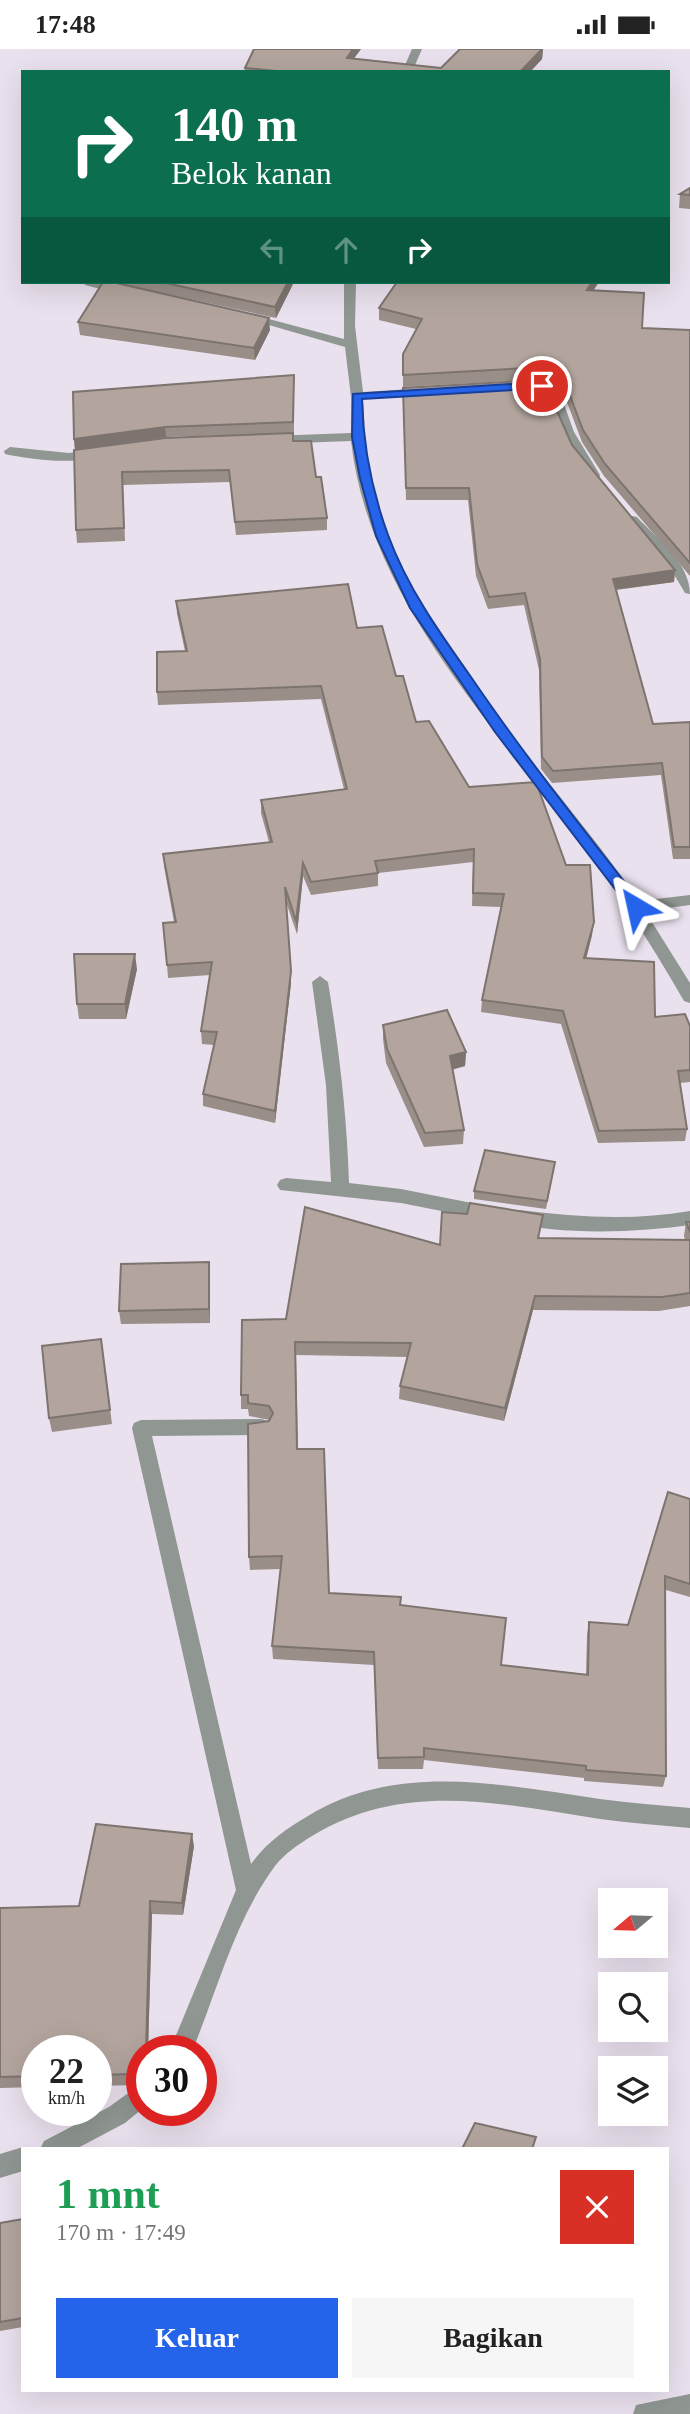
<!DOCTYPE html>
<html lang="id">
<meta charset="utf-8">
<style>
body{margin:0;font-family:"Times New Roman",serif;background:#f6f6f6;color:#222;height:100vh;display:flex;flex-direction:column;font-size:26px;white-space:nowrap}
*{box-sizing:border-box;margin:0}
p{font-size:23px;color:#767676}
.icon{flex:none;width:38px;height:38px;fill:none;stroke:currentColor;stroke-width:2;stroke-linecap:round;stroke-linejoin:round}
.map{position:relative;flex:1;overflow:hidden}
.side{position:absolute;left:21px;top:2098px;width:648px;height:245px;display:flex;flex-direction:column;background:#fff;border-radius:0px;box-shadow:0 7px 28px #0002}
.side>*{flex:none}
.banner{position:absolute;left:21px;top:21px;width:649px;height:214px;border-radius:0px;box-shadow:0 7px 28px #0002;background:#0b6e4f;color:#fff;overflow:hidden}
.needle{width:46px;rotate:251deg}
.buttons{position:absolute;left:598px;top:1839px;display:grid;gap:14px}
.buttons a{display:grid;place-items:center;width:70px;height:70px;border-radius:0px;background:#fff;box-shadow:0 7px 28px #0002;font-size:35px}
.speed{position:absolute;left:21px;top:1986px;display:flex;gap:14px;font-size:35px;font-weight:700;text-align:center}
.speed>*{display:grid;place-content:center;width:91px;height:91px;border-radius:50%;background:#fff;box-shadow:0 7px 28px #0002;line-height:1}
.speed small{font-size:18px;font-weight:400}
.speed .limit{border:10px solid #d22;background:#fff;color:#111}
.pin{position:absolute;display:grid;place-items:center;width:60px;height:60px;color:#fff;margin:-30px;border:4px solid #fff;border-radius:50%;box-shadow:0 2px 7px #0007}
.me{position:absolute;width:77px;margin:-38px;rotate:324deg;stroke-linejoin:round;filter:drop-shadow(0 0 5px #0008)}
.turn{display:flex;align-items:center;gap:24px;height:147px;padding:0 35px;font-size:32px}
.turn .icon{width:91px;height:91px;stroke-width:2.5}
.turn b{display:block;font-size:49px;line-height:60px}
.lanes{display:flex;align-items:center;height:66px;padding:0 35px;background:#0003;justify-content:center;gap:35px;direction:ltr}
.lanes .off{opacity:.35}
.round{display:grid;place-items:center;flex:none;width:74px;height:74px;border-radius:0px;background:#f6f6f6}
.summary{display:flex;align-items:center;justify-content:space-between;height:119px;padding:0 35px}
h1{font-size:42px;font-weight:700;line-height:52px;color:#1e9e55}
.cta{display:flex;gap:14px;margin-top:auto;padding:14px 35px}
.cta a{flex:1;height:80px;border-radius:0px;background:#2563eb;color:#fff;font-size:28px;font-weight:700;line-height:80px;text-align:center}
.cta a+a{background:#f6f6f6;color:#222}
.status{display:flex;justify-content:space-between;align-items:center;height:49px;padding:0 35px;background:#fff;direction:ltr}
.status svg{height:19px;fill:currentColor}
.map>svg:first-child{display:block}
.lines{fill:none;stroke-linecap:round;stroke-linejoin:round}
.street{fill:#909691;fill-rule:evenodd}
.wall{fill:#9a8e88}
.shaded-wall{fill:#7d746f}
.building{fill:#b3a59e;stroke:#7d746f;stroke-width:2}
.route{fill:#2563eb;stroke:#184099;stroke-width:2}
</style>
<div class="status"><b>17:48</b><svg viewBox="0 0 49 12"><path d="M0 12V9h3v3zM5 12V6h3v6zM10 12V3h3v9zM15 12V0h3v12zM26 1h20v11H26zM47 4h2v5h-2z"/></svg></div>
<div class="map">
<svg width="690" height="2365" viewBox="0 0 690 2365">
<rect width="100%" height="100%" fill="#eae1ee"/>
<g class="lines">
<path class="street" d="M 412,0 L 422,0 L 412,23 L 402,23 Z
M 84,233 L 99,233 L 130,242 L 124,246 L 85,236 Z
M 344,233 L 356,233 L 355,277 L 363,343 L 428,339 L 434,343 L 428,347 L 363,350 C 365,376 364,399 370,424 C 406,589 546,717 639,852 L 690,846 L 690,856 L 645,862 L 690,934 L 690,954 L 684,952 C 649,891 610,831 567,775 C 480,660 368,542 351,392 L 270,395 L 264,391 L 270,387 L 351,384 L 351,348 L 345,298 L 241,268 L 247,264 L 344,290 Z
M 542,332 L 560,344 L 574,383 L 600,426 L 599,429 L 589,429 L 588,426 L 562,383 L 548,346 L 540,340 L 526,342 L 520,338 Z
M 10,398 L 69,404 L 96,400 L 102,404 C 84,418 28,410 5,405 L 4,402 Z
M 632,467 L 637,468 C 657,490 690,514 690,545 L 685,544 L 672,522 L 627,474 L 625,471 Z
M 320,927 L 328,933 C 339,1000 347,1067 349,1134 L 401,1140 L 492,1158 L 498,1160 L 501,1165 L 498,1170 L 492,1172 L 401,1154 L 280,1141 L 277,1136 L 280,1131 L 286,1129 L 331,1133 L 326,1036 L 312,933 Z
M 519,1161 C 576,1168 633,1172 690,1162 L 690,1176 C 643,1183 558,1187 513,1173 L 510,1168 L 513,1163 Z
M 262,1370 L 269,1373 L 271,1378 L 269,1383 L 262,1386 L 152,1387 L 251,1815 C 267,1793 286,1780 308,1767 C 398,1712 502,1736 600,1750 C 630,1754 660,1756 690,1759 L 690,1779 C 660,1776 630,1774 600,1770 C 500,1755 405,1731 312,1787 C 299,1795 284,1805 275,1817 C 235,1871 218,1939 193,2000 L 166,2002 L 177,1984 L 236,1841 L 132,1379 L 134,1374 L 141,1371 Z
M 142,2034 L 142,2060 L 125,2074 L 76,2100 L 40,2100 L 44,2092 L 109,2058 Z
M 23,2098 L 27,2100 L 23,2100 L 23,2122 L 0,2129 L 0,2105 Z
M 690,2345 L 690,2365 L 633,2365 L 636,2356 Z"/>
</g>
<path class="wall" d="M 254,0 L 361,0 L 354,9 L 441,19 L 460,0 L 543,0 L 542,10 L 530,23 L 245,23 L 245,19 Z
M 690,139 L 690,160 L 679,159 L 680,145 Z
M 103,233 L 294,233 L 276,269 L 167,245 L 270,281 L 255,311 L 80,286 L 78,273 Z
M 397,233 L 599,233 L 593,241 L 642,279 L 690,281 L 690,527 L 604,427 L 582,393 L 565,348 L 553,334 L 543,330 L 403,338 L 403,305 L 416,280 L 379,271 L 379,259 Z
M 294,326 L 294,384 L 166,388 L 75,401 L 74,390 Z
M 403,339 L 572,396 L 675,521 L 674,533 L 616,541 L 653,675 L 690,673 L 690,810 L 673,810 L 661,726 L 552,734 L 541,720 L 539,621 L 524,556 L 488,560 L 476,527 L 468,451 L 406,451 Z
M 293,392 L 316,428 L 327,469 L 327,481 L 236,486 L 230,433 L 123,436 L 125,492 L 77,494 L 76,481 L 74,401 Z
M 176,552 L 357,579 L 396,627 L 416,673 L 469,738 L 566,816 L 592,886 L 586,909 L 655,968 L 690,977 L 690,1033 L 680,1034 L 687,1080 L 685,1092 L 598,1094 L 561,975 L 481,963 L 482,951 L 501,858 L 472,857 L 473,813 L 378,824 L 378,837 L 311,846 L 303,827 L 297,885 L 286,853 L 291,934 L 275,1074 L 203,1057 L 203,1045 L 214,996 L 202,995 L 201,982 L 210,926 L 168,929 L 167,916 L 174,873 L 164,817 L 163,805 L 269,793 L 261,764 L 261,751 L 344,740 L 321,650 L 158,656 L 157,643 L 185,602 L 177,565 Z
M 137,920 L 126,970 L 79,970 L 77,955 Z
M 383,976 L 466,1003 L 465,1017 L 452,1021 L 464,1081 L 463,1095 L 424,1098 L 386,1014 L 383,990 Z
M 554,1121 L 546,1160 L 474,1150 L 474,1142 Z
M 467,1165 L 543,1166 L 539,1189 L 685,1191 L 684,1187 L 686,1173 L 690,1173 L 690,1257 L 659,1262 L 533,1261 L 504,1372 L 399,1350 L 400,1337 L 408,1308 L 296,1306 L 298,1400 L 329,1544 L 400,1556 L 501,1616 L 586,1625 L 587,1586 L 589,1573 L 628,1576 L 690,1450 L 690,1548 L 666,1541 L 666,1727 L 663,1738 L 584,1732 L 584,1729 L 424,1711 L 423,1720 L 378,1720 L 374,1616 L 273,1610 L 272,1597 L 281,1520 L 250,1521 L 249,1508 L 270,1371 L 249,1367 L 248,1360 L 241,1360 L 241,1346 L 286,1270 L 440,1196 Z
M 210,1227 L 210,1274 L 121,1275 L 119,1262 Z
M 101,1290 L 112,1375 L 52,1383 L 49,1369 Z
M 194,1797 L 183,1866 L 152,1865 L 148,2002 L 142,2002 L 142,2032 L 135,2036 L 96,2037 L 96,2002 L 37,2002 L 37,2038 L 0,2039 L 0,1859 L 79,1857 Z
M 23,2170 L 23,2278 L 0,2282 L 0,2174 Z"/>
<path class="shaded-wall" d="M 353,0 L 361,0 L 347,19 L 347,9 Z
M 542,0 L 543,0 L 542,10 L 530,23 L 520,23 Z
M 288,233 L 294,233 L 276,269 L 275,258 Z
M 592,233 L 599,233 L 586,252 L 587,241 Z
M 269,269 L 270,281 L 255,311 L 254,299 Z
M 165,378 L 166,388 L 75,401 L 74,390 Z
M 675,521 L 674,533 L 612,541 L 613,530 Z
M 303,814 L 303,827 L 297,885 L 296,872 Z
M 594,873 L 592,886 L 583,922 L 584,909 Z
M 135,905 L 137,920 L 126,970 L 125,955 Z
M 291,922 L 291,934 L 275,1074 L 275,1062 Z
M 466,1003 L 465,1017 L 449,1021 L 450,1007 Z
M 209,1213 L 210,1227 L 210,1274 L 209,1260 Z
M 535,1247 L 533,1261 L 504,1372 L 505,1359 Z
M 192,1785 L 194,1797 L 183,1866 L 182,1854 Z
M 150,1852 L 152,1865 L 148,2002 L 146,2002 Z
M 140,2020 L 142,2032 L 135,2036 L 132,2025 Z"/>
<path class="building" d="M 254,0 L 353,0 L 347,9 L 441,19 L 460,0 L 542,0 L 520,23 L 275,23 L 276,22 L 245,19 Z
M 690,139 L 690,146 L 680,145 Z
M 103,233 L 112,233 L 269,269 L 254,299 L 78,273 Z
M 161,233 L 288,233 L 275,258 Z
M 397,233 L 592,233 L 587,241 L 644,244 L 642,279 L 690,281 L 690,514 L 605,415 L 583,381 L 566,336 L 554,323 L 544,318 L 403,326 L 403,305 L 422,270 L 379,259 Z
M 294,326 L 293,373 L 165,378 L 74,390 L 73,343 Z
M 540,331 L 545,335 L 572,396 L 675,521 L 613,530 L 653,675 L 690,673 L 690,798 L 674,798 L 662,714 L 553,722 L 542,708 L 540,610 L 525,544 L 489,548 L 477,515 L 469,439 L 406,439 L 403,339 Z
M 293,384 L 293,392 L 311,392 L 316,428 L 321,428 L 327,469 L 235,473 L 229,421 L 122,423 L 124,479 L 76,481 L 74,401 L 165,389 Z
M 348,535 L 357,579 L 382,577 L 396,627 L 403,627 L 416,673 L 429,672 L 469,738 L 536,733 L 566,816 L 590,816 L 594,873 L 584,909 L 654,913 L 655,968 L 685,965 L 690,977 L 690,1021 L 678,1022 L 687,1080 L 599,1082 L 563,962 L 482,951 L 504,845 L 473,844 L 474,800 L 375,812 L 378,824 L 311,833 L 303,814 L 296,872 L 285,838 L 291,922 L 275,1062 L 203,1045 L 217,983 L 201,982 L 212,913 L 167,916 L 163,874 L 176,873 L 163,805 L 272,793 L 261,751 L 347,740 L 321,637 L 157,643 L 157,603 L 187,602 L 176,552 Z
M 74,905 L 135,905 L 125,955 L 77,955 Z
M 447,961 L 466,1003 L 450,1007 L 464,1081 L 425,1084 L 387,1000 L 383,976 Z
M 485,1101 L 555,1113 L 547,1152 L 474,1142 Z
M 470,1154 L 543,1166 L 538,1189 L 690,1191 L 690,1244 L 662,1248 L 535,1247 L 505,1359 L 400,1337 L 411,1294 L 295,1293 L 297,1400 L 324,1400 L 329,1544 L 401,1548 L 400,1556 L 506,1569 L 501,1616 L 588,1626 L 589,1573 L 628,1576 L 668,1443 L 690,1450 L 690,1535 L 665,1527 L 666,1727 L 586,1721 L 586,1717 L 424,1699 L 424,1708 L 378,1709 L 374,1603 L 272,1597 L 282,1507 L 249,1508 L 248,1375 L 269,1372 L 273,1364 L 269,1357 L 248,1354 L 248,1346 L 241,1346 L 242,1271 L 286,1270 L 305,1158 L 440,1196 L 442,1163 L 467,1165 Z
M 686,1173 L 690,1173 L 690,1183 Z
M 209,1213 L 209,1260 L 119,1262 L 121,1215 Z
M 101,1290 L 110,1361 L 49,1369 L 42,1297 Z
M 96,1775 L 192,1785 L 182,1854 L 150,1852 L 146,2002 L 142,2002 L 142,2022 L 140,2020 L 132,2025 L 96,2026 L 96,2002 L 37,2002 L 37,2027 L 0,2028 L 0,1859 L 79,1857 Z
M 475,2074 L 536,2088 L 532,2100 L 462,2100 Z
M 23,2170 L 23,2269 L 0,2273 L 0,2174 Z"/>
<path class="route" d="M 542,333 L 548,337 L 546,339 L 362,350 C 363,397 372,442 388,486 C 407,538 439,583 471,628 C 524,706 583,780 641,854 L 643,858 L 636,863 L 631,861 L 495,683 L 410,559 L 376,487 L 360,429 L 352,388 L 353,345 Z"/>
</svg>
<div class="buttons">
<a><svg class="needle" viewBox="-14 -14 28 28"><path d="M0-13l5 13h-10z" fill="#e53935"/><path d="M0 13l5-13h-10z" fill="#767676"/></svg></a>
<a><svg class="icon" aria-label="search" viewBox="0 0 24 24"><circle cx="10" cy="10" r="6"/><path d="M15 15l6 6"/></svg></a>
<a><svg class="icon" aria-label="layers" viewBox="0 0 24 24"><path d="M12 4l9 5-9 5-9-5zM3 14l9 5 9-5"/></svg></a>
</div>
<div class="speed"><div>22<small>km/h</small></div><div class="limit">30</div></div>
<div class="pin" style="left:542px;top:337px;background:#d93025"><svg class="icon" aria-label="arrive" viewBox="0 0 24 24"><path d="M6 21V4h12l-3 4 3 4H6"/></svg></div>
<svg class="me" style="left:636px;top:858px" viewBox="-20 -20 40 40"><path d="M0-17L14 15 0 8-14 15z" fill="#2563eb" stroke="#fff" stroke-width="4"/></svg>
<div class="banner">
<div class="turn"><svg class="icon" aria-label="right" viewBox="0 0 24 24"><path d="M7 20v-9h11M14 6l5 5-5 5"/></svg><div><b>140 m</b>Belok kanan</div></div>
<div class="lanes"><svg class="icon off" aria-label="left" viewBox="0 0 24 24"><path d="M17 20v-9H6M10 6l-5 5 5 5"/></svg><svg class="icon off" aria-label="ahead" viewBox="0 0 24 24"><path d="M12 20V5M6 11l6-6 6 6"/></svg><svg class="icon" aria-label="right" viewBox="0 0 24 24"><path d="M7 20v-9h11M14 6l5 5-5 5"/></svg></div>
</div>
<section class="side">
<div class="summary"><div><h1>1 mnt</h1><p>170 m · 17:49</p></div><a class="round" style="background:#d93025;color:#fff"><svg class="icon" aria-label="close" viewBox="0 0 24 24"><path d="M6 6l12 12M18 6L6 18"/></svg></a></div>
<div class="cta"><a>Keluar</a><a>Bagikan</a></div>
</section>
</div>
